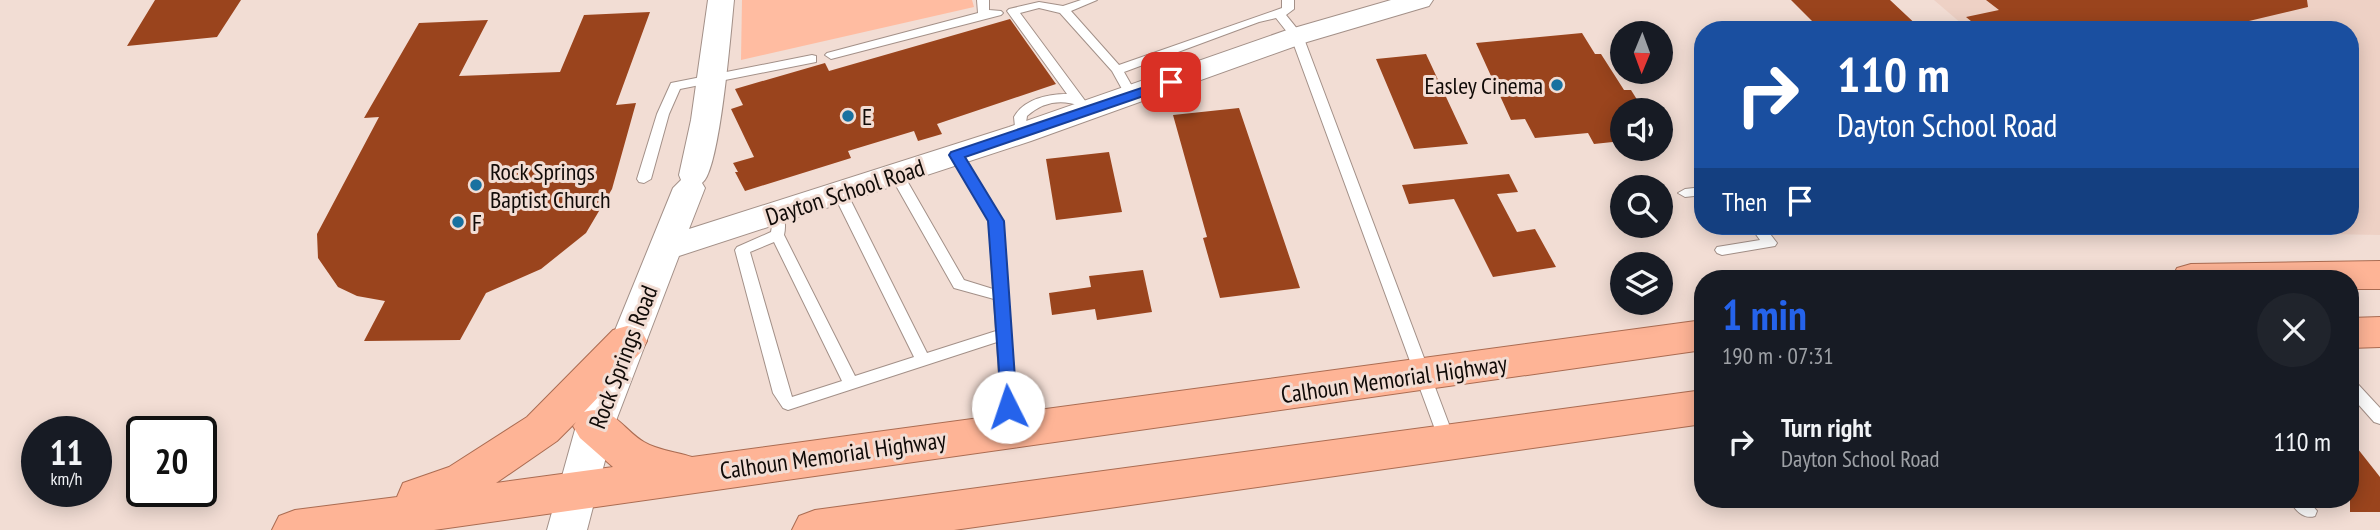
<!DOCTYPE html>
<meta charset="utf-8">
<style>
body{margin:0;font-family:"PT Sans Narrow",sans-serif;background:#20242c;color:#f1f3f6;height:100vh;display:flex;flex-direction:column;font-size:26px;white-space:nowrap}
*{box-sizing:border-box;margin:0}
p{font-size:23px;color:#9ea1a6}
.icon{flex:none;width:38px;height:38px;fill:none;stroke:currentColor;stroke-width:2;stroke-linecap:round;stroke-linejoin:round}
.map{position:relative;flex:1;overflow:hidden}
.sheet{position:absolute;left:1694px;top:270px;width:665px;height:238px;display:flex;flex-direction:column;background:#171b24;border-radius:28px;box-shadow:0 4px 18px #0003}
.sheet>*{flex:none}
.guide{position:absolute;left:1694px;top:21px;width:665px;height:214px;border-radius:28px;box-shadow:0 4px 18px #0003;background:#1a4fa0;color:#fff;overflow:hidden}
.needle{width:46px;rotate:181deg}
.controls{position:absolute;left:1610px;top:21px;display:grid;gap:14px}
.controls a{display:grid;place-items:center;width:63px;height:63px;border-radius:50%;background:#171b24;box-shadow:0 4px 18px #0003;font-size:35px}
.speed{position:absolute;left:21px;top:416px;display:flex;gap:14px;font-size:35px;font-weight:700;text-align:center}
.speed>*{display:grid;place-content:center;width:91px;height:91px;border-radius:50%;background:#171b24;box-shadow:0 4px 18px #0003;line-height:1}
.speed small{font-size:18px;font-weight:400}
.speed .limit{border:4px solid #111;border-radius:10px;background:#fff;color:#111}
.pin{position:absolute;display:grid;place-items:center;width:60px;height:60px;color:#fff;margin:-30px;border-radius:14px;box-shadow:0 4px 10px #0006}
.me{position:absolute;width:77px;margin:-38px;rotate:356deg;stroke-linejoin:round;filter:drop-shadow(0 0 5px #0008)}
.turn{display:flex;align-items:center;gap:24px;height:147px;padding:0 28px;font-size:32px}
.turn .icon{width:91px;height:91px;stroke-width:2.5}
.turn b{display:block;font-size:49px;line-height:60px}
.then{display:flex;align-items:center;height:66px;padding:0 28px;background:#0003;gap:14px;font-size:26px}
.round{display:grid;place-items:center;flex:none;width:74px;height:74px;border-radius:37px;background:#20242c}
.head{display:flex;align-items:center;justify-content:space-between;height:119px;padding:0 28px}
h1{font-size:42px;font-weight:800;line-height:52px;color:#2563eb}
ul{padding:0;list-style:none}
li{display:flex;align-items:center;gap:21px;height:105px;padding:0 28px}
li div{flex:1}
li b{display:block;font-size:26px}
li em{font-style:normal}
.map>svg:first-child{display:block}
.built{fill:#eed1c5}
.green{fill:#ffbca1}
.building{fill:#9a441d}
.lines{fill:none;stroke-linecap:round;stroke-linejoin:round}
.service-casing{stroke:#a39088;stroke-width:2}
.tertiary-casing{stroke:#a39088;stroke-width:2}
.trunk-casing{stroke:#ab6c52;stroke-width:2}
.service{fill:#fff;fill-rule:evenodd}
.tertiary{fill:#fff;fill-rule:evenodd}
.trunk{fill:#feb496;fill-rule:evenodd}
.route{fill:#2563eb;stroke:#184099;stroke-width:2}
.poi-dot{fill:#1871a0;stroke:#f2ddd4;stroke-width:2.5}
.labels{text-anchor:middle;dominant-baseline:central;stroke-width:6;stroke-linejoin:round;paint-order:stroke}
.poi-label{font-size:24px;fill:#100a07;stroke:#f2ddd4;text-anchor:start}
.street-label{font-size:24px;fill:#100a07;stroke:#f2ddd4}
</style>
<div class="map">
<svg width="2380" height="530" viewBox="0 0 2380 530">
<rect width="100%" height="100%" fill="#f2ddd4"/>
<path class="built" d="M 1934,0 L 2380,0 L 2380,235 L 2213,232 L 2205,226 L 2350,226 L 2350,30 L 1969,30 Z"/>
<path class="green" d="M 742,0 L 972,0 L 974,7 L 741,60 Z"/>
<path class="building" d="M 155,0 L 241,0 L 217,37 L 127,46 Z
M 1791,0 L 1890,0 L 1922,30 L 1821,30 Z
M 1986,0 L 2307,0 L 2308,7 L 2211,30 L 1982,30 L 1966,17 L 1999,10 Z
M 650,12 L 616,105 L 636,103 L 612,189 L 586,233 L 541,269 L 486,293 L 460,340 L 364,341 L 385,301 L 357,296 L 338,287 L 318,258 L 317,234 L 379,117 L 364,118 L 419,23 L 488,20 L 459,76 L 560,72 L 584,15 Z
M 1010,19 L 1056,84 L 937,124 L 942,134 L 918,141 L 914,131 L 848,151 L 851,158 L 745,191 L 735,172 L 738,172 L 733,163 L 754,157 L 731,109 L 743,105 L 735,89 L 825,63 L 829,71 Z
M 1582,33 L 1595,54 L 1601,54 L 1624,90 L 1631,90 L 1641,106 L 1622,110 L 1622,141 L 1594,144 L 1588,133 L 1535,138 L 1525,119 L 1511,120 L 1476,43 Z
M 1426,54 L 1468,144 L 1414,149 L 1376,59 Z
M 1239,108 L 1300,288 L 1220,298 L 1203,238 L 1207,237 L 1173,115 Z
M 1109,152 L 1122,212 L 1056,220 L 1046,159 Z
M 1509,174 L 1518,192 L 1497,194 L 1517,232 L 1535,229 L 1556,267 L 1493,277 L 1454,199 L 1409,204 L 1402,185 Z
M 1143,270 L 1152,312 L 1097,320 L 1095,309 L 1052,315 L 1049,293 L 1091,287 L 1089,276 Z
M 2350,439 L 2380,477 L 2380,512 L 2350,512 Z"/>
<g class="lines">
<defs>
<path id="service" d="M 977,0 L 989,0 L 989,10 L 1001,11 L 1003,13 L 1001,15 L 831,59 L 825,55 L 827,53 L 978,13 Z
M 1081,0 L 1097,0 L 1071,11 L 1119,65 L 1282,8 L 1282,0 L 1294,0 L 1294,9 L 1286,15 L 1303,36 L 1456,443 L 1454,448 L 1448,449 L 1442,448 L 1440,443 L 1291,37 L 1276,18 L 1259,22 L 1124,72 L 1137,95 L 1131,99 L 1127,98 L 1112,71 L 1060,13 L 1039,8 L 1020,13 L 1086,102 L 1080,106 C 1061,99 1043,102 1027,116 L 1024,137 L 1016,137 L 1014,117 C 1024,99 1048,94 1067,94 L 1007,11 L 1009,9 L 1039,2 L 1063,6 Z
M 812,55 L 816,56 L 816,62 L 680,89 L 669,114 L 651,179 L 644,183 L 639,182 L 637,179 L 657,114 L 671,83 Z
M 956,151 L 961,152 L 1003,221 L 1018,431 L 1016,435 L 1010,437 L 1004,435 L 1002,431 L 997,342 L 788,410 L 783,408 L 773,393 L 735,250 L 737,247 L 771,232 L 772,226 L 768,215 L 770,212 L 775,210 C 786,213 786,226 784,235 L 855,376 L 914,357 L 833,193 L 835,190 L 840,189 L 847,193 L 927,353 L 996,331 L 994,299 L 954,288 L 890,175 L 892,172 L 902,172 L 964,280 L 993,289 L 989,221 L 950,155 ZM 774,242 L 842,381 L 792,397 L 750,252 Z
M 1703,187 L 1703,195 L 1685,197 L 1678,193 L 1685,189 Z
M 1750,226 L 1764,226 L 1777,243 L 1775,246 L 1722,255 L 1717,253 L 1715,250 L 1717,247 L 1760,240 Z
M 2350,379 L 2355,381 L 2380,408 L 2380,424 L 2374,422 L 2350,395 Z
M 2289,499 L 2307,499 L 2317,511 L 2315,516 C 2303,520 2294,509 2289,499 Z"/>
<path id="tertiary" d="M 708,0 L 734,0 C 731,29 720,172 702,183 L 705,188 L 689,229 L 1009,127 L 1287,30 L 1391,0 L 1433,0 L 1429,6 L 1307,42 L 1031,141 L 679,256 L 614,426 L 587,530 L 547,530 L 576,426 L 673,188 L 681,180 L 679,175 L 691,120 Z"/>
<path id="trunk" d="M 2380,261 L 2380,289 L 2350,289 L 2350,278 L 2172,278 L 2177,268 L 2191,264 Z
M 2380,317 L 2380,347 L 2350,348 L 2350,318 Z
M 1703,320 L 1703,350 L 434,530 L 272,530 L 279,516 L 295,510 L 397,497 L 403,483 L 449,467 L 527,417 L 613,330 L 627,326 L 641,330 L 647,341 L 641,352 L 584,412 C 612,403 623,430 644,442 C 657,450 677,452 692,457 ZM 576,422 L 573,426 L 580,438 L 613,467 L 496,483 L 557,441 Z
M 1703,390 L 1703,424 L 954,530 L 792,530 L 799,516 L 815,510 Z"/>
</defs>
<use href="#service" class="service-casing"/>
<use href="#tertiary" class="tertiary-casing"/>
<use href="#trunk" class="trunk-casing"/>
<use href="#service" class="service"/>
<use href="#tertiary" class="tertiary"/>
<use href="#trunk" class="trunk"/>
</g>
<path class="route" d="M 1171,78 L 1178,82 L 1176,85 L 965,157 L 1004,221 L 1017,407 L 1015,412 L 1002,412 L 988,221 L 949,155 L 951,152 Z"/>
<g class="poi-dot">
<circle cx="1557" cy="85" r="7"/>
<circle cx="848" cy="116" r="7"/>
<circle cx="476" cy="185" r="7"/>
<circle cx="458" cy="222" r="7"/>
</g>
<g class="labels">
<g class="poi-label">
<text x="1543" y="85" text-anchor="end">Easley Cinema</text>
<text x="862" y="116">E</text>
<text x="490" y="171">Rock Springs<tspan x="490" dy="28">Baptist Church</tspan></text>
<text x="472" y="222">F</text>
</g>
<g class="street-label">
<text transform="translate(845 192) rotate(-18)">Dayton School Road</text>
<text transform="translate(623 357) rotate(-69)">Rock Springs Road</text>
<text transform="translate(1394 379) rotate(-8)">Calhoun Memorial Highway</text>
<text transform="translate(833 455) rotate(-8)">Calhoun Memorial Highway</text>
</g>
</g>
</svg>
<div class="controls">
<a><svg class="needle" viewBox="-14 -14 28 28"><path d="M0-13l5 13h-10z" fill="#e53935"/><path d="M0 13l5-13h-10z" fill="#9ea1a6"/></svg></a>
<a><svg class="icon" aria-label="sound" viewBox="0 0 24 24"><path d="M4 9h4l5-4v14l-5-4H4zM17 9q2 3 0 6"/></svg></a>
<a><svg class="icon" aria-label="search" viewBox="0 0 24 24"><circle cx="10" cy="10" r="6"/><path d="M15 15l6 6"/></svg></a>
<a><svg class="icon" aria-label="layers" viewBox="0 0 24 24"><path d="M12 4l9 5-9 5-9-5zM3 14l9 5 9-5"/></svg></a>
</div>
<div class="speed"><div>11<small>km/h</small></div><div class="limit">20</div></div>
<div class="pin" style="left:1171px;top:82px;background:#d93025"><svg class="icon" aria-label="arrive" viewBox="0 0 24 24"><path d="M6 21V4h12l-3 4 3 4H6"/></svg></div>
<svg class="me" style="left:1008px;top:407px" viewBox="-20 -20 40 40"><circle r="19" fill="#fff"/><path d="M0-13L10 11 0 6-10 11z" fill="#2563eb"/></svg>
<div class="guide">
<div class="turn"><svg class="icon" aria-label="right" viewBox="0 0 24 24"><path d="M7 20v-9h11M14 6l5 5-5 5"/></svg><div><b>110 m</b>Dayton School Road</div></div>
<div class="then">Then<svg class="icon" aria-label="arrive" viewBox="0 0 24 24"><path d="M6 21V4h12l-3 4 3 4H6"/></svg></div>
</div>
<section class="sheet">
<div class="head"><div><h1>1 min</h1><p>190 m · 07:31</p></div><a class="round"><svg class="icon" aria-label="close" viewBox="0 0 24 24"><path d="M6 6l12 12M18 6L6 18"/></svg></a></div>
<ul>
<li><svg class="icon" aria-label="right" viewBox="0 0 24 24"><path d="M7 20v-9h11M14 6l5 5-5 5"/></svg><div><b>Turn right</b><p>Dayton School Road</p></div><em>110 m</em></li>
</ul>
</section>
</div>
